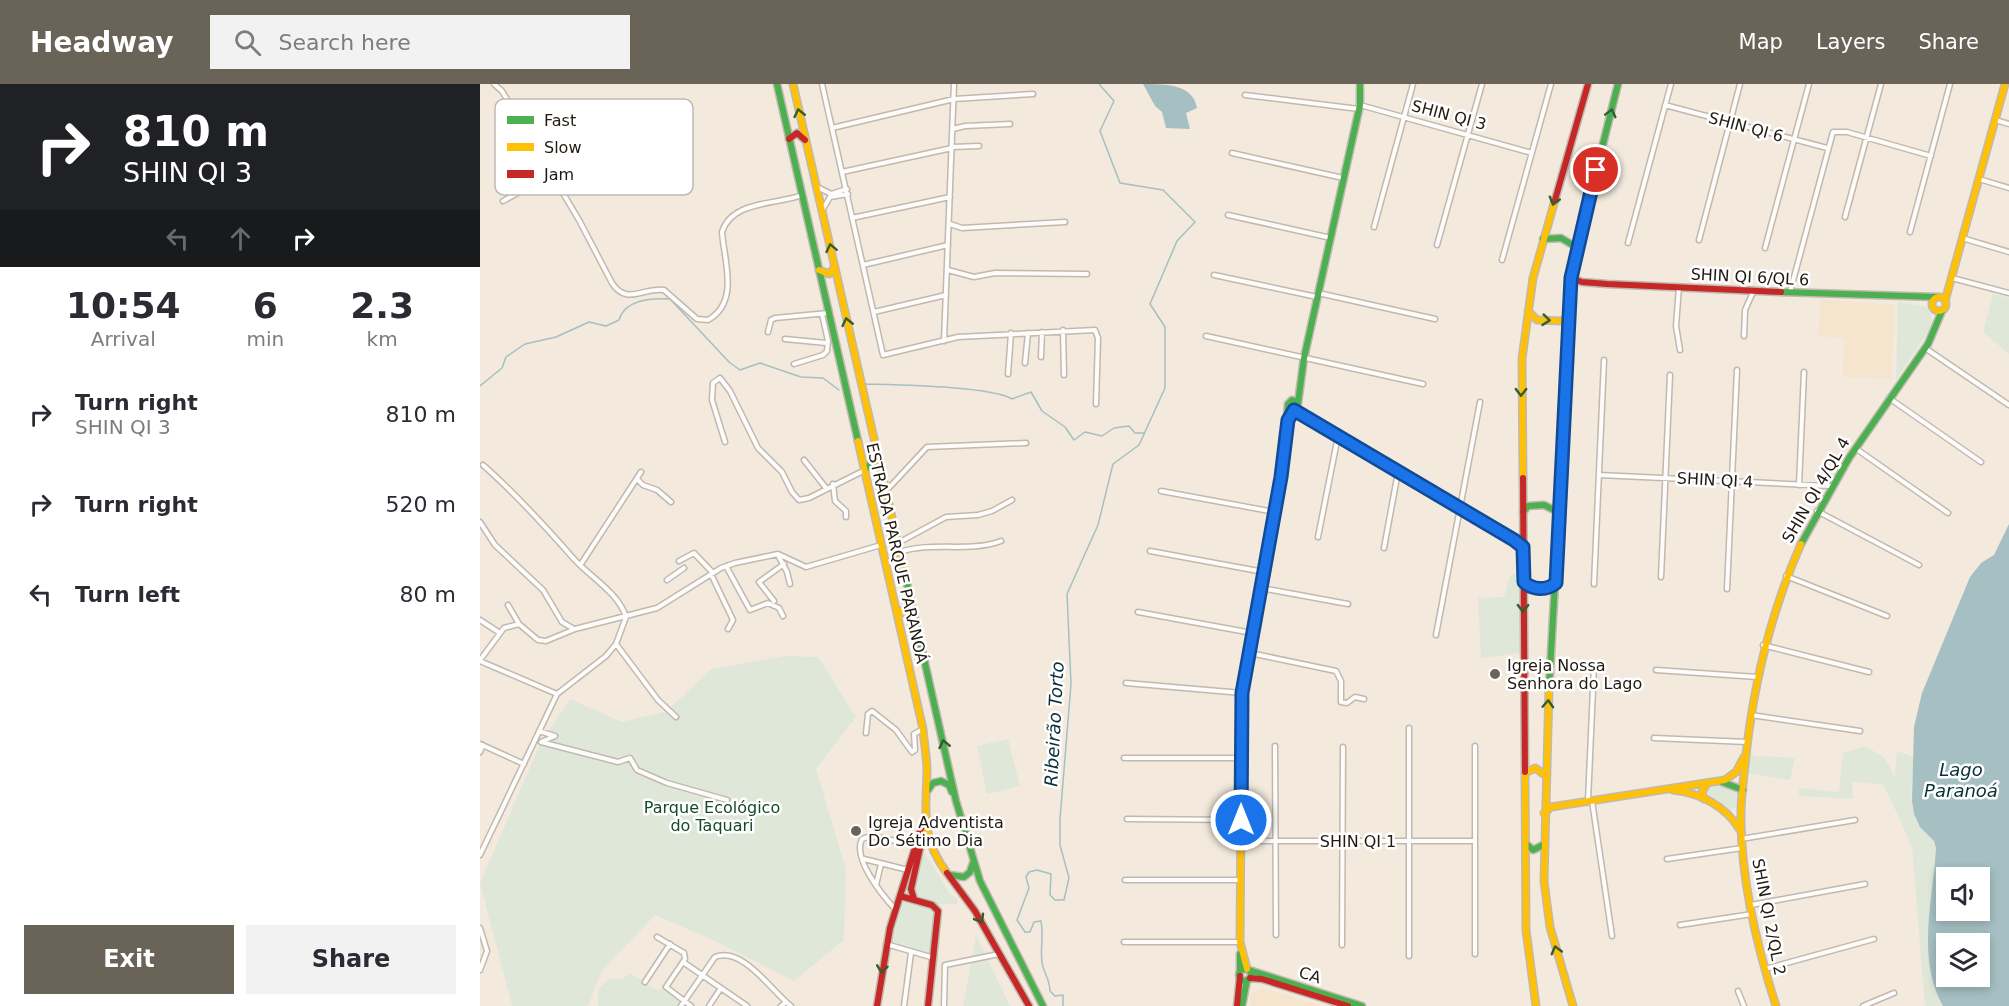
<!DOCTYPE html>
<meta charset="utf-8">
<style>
body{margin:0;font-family:"DejaVu Sans",sans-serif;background:#f2f2f3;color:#2b2b33;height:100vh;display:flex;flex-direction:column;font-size:22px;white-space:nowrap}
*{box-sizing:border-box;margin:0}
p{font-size:20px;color:#7c7c81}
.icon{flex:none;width:33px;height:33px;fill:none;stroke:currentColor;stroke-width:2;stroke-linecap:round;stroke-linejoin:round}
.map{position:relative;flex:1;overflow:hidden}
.sheet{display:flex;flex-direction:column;background:#fff;width:480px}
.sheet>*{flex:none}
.guide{background:#202124;color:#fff;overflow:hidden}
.tools{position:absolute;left:1456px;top:783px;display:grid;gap:12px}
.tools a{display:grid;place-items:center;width:54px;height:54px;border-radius:0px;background:#fff;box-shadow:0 3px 9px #0003;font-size:30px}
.pin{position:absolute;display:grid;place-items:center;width:51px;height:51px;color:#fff;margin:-26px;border:3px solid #fff;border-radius:50%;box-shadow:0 2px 6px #0007}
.me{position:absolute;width:66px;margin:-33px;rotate:0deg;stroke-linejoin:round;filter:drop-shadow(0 0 4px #0008)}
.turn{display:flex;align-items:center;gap:21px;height:126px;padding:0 24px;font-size:27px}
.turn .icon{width:78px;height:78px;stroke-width:2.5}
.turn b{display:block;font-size:42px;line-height:51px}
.lanes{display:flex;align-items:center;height:57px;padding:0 24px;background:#0003;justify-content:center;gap:30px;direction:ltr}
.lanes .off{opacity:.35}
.eta{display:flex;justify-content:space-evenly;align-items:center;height:102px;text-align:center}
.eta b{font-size:36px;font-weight:700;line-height:42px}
.primary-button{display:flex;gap:12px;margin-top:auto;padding:12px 24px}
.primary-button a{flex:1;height:69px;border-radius:0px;background:#6a6358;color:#fff;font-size:24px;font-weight:700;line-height:69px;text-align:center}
.primary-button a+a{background:#f2f2f3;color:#2b2b33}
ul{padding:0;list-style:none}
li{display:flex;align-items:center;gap:18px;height:90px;padding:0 24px}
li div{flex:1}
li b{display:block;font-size:22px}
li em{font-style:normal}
header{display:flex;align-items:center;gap:36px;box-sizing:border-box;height:84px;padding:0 30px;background:#6a6358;color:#fff}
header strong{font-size:28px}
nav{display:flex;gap:33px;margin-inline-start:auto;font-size:21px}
.search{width:420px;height:54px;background:#f2f2f3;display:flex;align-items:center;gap:15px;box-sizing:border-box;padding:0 21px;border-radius:0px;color:#7c7c81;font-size:22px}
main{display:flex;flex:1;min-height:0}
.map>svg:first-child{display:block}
.built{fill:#f5e4ce}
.green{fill:#dfe7d9}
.water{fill:#a5bfc2;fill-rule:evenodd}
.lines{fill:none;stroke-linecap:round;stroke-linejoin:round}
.stream{stroke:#a5bfc2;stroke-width:1.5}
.street-casing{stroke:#c0b9af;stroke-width:7}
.fast-casing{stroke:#c0b9af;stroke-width:9}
.slow-casing{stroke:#c0b9af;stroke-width:9}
.jam-casing{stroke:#c0b9af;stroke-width:9}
.street{stroke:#fdfcfa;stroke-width:4}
.fast{stroke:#4caf50;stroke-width:6}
.slow{stroke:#ffc107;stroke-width:6}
.jam{stroke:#c62828;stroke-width:6}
.oneway{stroke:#345d2d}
.route-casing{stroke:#114b97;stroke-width:15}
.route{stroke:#1a73e8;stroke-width:10}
.poi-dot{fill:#6a6358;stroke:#fff;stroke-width:2}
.labels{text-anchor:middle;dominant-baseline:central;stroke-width:5;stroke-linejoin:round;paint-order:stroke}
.street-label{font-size:16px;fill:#201a11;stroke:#fff}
.poi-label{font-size:16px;fill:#201a11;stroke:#fff;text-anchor:start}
.park-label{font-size:16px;fill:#14492a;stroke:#fff}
.water-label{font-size:18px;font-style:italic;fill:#073139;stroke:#fff}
.key{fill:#fff;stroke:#bcbab8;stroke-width:1.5}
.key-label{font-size:16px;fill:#201a11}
</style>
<header>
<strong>Headway</strong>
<div class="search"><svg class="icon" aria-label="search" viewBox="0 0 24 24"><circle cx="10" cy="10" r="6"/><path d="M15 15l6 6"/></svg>Search here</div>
<nav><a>Map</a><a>Layers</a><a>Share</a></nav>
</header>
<main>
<section class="sheet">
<div class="guide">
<div class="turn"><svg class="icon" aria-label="right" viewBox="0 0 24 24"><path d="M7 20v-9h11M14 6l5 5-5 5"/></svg><div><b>810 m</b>SHIN QI 3</div></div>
<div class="lanes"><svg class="icon off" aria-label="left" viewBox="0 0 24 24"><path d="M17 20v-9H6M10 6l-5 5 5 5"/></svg><svg class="icon off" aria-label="ahead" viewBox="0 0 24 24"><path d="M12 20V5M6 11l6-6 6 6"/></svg><svg class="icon" aria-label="right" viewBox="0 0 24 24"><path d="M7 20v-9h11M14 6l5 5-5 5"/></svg></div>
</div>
<div class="eta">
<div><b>10:54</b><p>Arrival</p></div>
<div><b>6</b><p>min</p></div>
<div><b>2.3</b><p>km</p></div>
</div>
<ul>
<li><svg class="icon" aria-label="right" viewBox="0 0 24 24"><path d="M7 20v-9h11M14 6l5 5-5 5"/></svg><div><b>Turn right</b><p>SHIN QI 3</p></div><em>810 m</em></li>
<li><svg class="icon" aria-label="right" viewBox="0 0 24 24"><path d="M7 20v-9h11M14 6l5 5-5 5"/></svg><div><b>Turn right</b></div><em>520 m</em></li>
<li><svg class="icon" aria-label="left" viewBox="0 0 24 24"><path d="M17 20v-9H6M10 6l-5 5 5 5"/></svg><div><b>Turn left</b></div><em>80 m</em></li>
</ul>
<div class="primary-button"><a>Exit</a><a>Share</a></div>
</section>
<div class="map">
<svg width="1529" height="922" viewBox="0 0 1529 922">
<rect width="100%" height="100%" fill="#f3eadd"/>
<path class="built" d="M 1341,215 L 1415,221 L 1411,295 L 1363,293 L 1364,254 L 1338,252 Z
M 781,904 L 843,922 L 771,922 L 769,912 Z"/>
<path class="green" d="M 1513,210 L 1529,214 L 1529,270 L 1503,248 Z
M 1418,218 L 1449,223 L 1452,236 L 1450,245 L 1416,296 Z
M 1040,489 L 1041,569 L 1001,574 L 998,514 L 1024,513 L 1030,491 Z
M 305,572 L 338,573 L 376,633 L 336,685 L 366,785 L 364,856 L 314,897 L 235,857 L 175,831 L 121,888 L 108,922 L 32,922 L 0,799 L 61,658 L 90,615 L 142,638 L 187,627 L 231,585 Z
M 528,655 L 540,702 L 507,710 L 497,662 Z
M 1385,662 L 1405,674 L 1415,694 L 1417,667 L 1434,673 C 1433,694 1426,724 1440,742 C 1446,751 1454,753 1456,765 C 1453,815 1436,876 1463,922 L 1445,922 L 1432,763 L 1404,701 L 1372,697 L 1373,715 L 1319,712 L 1319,704 L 1359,708 L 1363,669 Z
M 1268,670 L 1278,672 L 1278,681 L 1279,672 L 1315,674 L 1310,696 L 1266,689 Z
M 1240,700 L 1255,703 L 1260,708 L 1260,721 L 1250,726 L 1228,713 L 1225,704 Z
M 445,769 L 470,810 L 478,816 L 477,820 L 457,820 L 436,811 L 435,796 L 441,772 Z
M 422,816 L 455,826 L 452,871 L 409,857 Z
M 496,851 L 530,922 L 483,922 Z
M 150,889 L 178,907 L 181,904 L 200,919 L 198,922 L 118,922 L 118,905 L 130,894 L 142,895 Z"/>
<path class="water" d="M 663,0 C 686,0 713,0 717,24 L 706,29 L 710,45 L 686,44 L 682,28 L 675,22 Z
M 1529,440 L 1529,922 L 1463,922 C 1436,876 1453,815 1456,764 L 1454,757 L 1440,743 L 1434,730 L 1432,717 L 1434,643 L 1442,609 L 1490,493 L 1501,479 L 1514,471 ZM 1467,794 L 1500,794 L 1500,826 L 1467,826 ZM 1467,860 L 1500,860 L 1500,892 L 1467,892 Z"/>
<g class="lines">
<path class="stream" d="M 385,300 C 415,301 511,302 532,315 L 551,308 L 562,327 L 585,343 L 594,356 L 605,348 L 622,352 L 634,344 L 649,342 L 655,349 L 664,349
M 0,302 L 22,284 L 26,273 L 45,260 L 76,253 L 109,238 L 126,242 L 139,236 C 145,215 172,214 190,215 L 249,278 L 260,286 L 280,279 L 321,293 L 343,294 L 359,306
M 583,922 L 583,911 L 575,912 L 570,907 C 570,895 563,888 562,878 C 560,864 564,852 561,837 L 554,838 L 550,848 L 545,848 L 537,836 L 549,804 L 546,793 L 549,788 L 557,786 L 571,790 L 570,811 L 575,816 L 584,816 L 589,794 L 580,761 L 580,735 L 591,600 L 587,510 L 618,441 L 633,380 L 659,361 L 685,304 L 685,243 L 670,220 L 697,157 L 715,138 L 683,106 L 640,99 L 620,47 L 634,17 L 619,0"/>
<defs>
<path id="street" d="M 14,0 L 22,7 L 99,136 L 132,199 C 147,222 163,203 184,206 L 217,235 L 228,236 C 260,218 244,177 242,148 C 252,116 297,121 322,111
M 342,0 L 403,271 L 478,253 L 615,246 L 618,254 L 616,320
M 765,11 L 879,25
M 880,21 L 1052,69
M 1185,21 L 1347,64
M 1515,36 L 1529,40
M 352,44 L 474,15 L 553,10
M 473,45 L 485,42 L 530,40
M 472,63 L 499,62
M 752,69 L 863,94
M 362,88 L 472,64
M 1499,95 L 1529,104
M 337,103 L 351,110 L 367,105
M 23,117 L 73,90
M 343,125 L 350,113 L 368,110
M 748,131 L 851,154
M 1365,133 L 1401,0
M 372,134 L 470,113
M 470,140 L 482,144 L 585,138
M 894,143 L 933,0
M 1430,148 L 1470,0
M 1482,154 L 1529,168
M 1219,156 L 1260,0
M 1148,159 L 1191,0
M 957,161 L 1002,0
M 1285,164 L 1329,0
M 1022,176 L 1071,0
M 383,181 L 468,161
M 468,186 L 494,193 L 515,189 L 607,190
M 734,191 L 837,213
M 1472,194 L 1529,209
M 1199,203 L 1196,242 L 1200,266
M 1310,208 L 1353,48 L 1367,48 L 1451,72
M 838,209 L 955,235
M 394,228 L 466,211
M 583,246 L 584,291
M 288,248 L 291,236 L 295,234 L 348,229
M 726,252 L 943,300
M 1264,252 L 1265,226 L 1274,206
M 305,255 L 346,259 L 348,257 L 342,230
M 464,257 L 474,0
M 1445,264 L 1529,321
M 561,273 L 562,248
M 545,279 L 548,249
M 314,280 L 343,271 L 347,267 L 348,257
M 528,290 L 531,249
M 1409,314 L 1501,378
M 245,358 L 232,316 L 233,299 L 240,294 L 250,307 L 278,364 L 302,388 L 312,408 L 319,416 L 329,414 L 385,386
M 1375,364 L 1468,429
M 324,376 L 346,404
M 1119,391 L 1350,402
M 157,395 L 163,401 L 177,406 L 191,418
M 353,400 L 355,417 L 366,427 L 366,433
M 1319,401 L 1324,288
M 406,407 L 447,363 L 546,359
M 681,407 L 795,428
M 1337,427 L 1439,481
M 0,438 L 15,461 L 63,506 L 82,538 L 94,545
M 838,453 L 858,352
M 418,459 L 466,433 L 498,431 L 512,427 L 532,416
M 904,464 L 918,388
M 670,467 L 784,488
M 420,468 C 452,457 489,469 521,457
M 298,471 L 307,488 L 310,500
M 199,477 L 214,469 L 233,489
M 101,480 L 161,388
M 246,482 L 270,526 L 288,519 L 299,524 L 303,532
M 231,490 L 253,536 L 248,545
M 1306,492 L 1407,532
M 1181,493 L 1190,291
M 187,496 L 204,484
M 1114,500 L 1124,276
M 781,504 L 868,520
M 1247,505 L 1257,286
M 294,517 L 279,498 L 304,480
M 28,521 L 39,540
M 658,528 L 772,549
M 0,536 L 20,549
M 956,551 L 1000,318
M 136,560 L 178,616 L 196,633
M 1283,561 L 1389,588
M 770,569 L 856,587 L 861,597 L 861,618 L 867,619 L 875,613 L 884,615
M 0,576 L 24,544 L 39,540 L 58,556 L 66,557 L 95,545 L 177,524 L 241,484 L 255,479 L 298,470 L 326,483 L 401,461
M 0,577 L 77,610
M 1176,586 L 1277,593
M 646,599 L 762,609
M 1271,631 L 1380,647
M 59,647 L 75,652 L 61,658 L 138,678 L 150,674 L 157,686 L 187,699 L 247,716
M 386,649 L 388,630 L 392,627 L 416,646 L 432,668 L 435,666 L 434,650 L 443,645
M 1174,654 L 1267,658
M 0,660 L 44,680
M 795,662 L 796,851
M 995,662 L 995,870
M 0,668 L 3,661
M 644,674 L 761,674
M 1108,717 L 1114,582
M 1112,717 L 1132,852
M 647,735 L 761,736
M 1261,755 L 1375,736
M 761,757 L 995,757
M 0,771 L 77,610 L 126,572 L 136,560 L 146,533 C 138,508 110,493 94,475 C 65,442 36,410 3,381
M 384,775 L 428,786
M 1187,775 L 1262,764
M 645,796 L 760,796
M 396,801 L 401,780
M 1271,821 L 1385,800
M 415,825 C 402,811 372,774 382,755 L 391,752 L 436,761
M 1200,841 L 1272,830
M 0,844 L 7,867 L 0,886
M 177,853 L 204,869 L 205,875 L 186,903 L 211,922
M 644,858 L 760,858
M 406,860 L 454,874
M 862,861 L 863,663
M 929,872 L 929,644
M 203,878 L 267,922
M 1285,885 L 1394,855
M 165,898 L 190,860
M 1258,907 L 1264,922
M 201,922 L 235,873 C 263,862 292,908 311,922
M 229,922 L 241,904
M 301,922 L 306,918
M 424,922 L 431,869
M 464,922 L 465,881 L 519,870
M 1383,922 L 1414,909"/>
<path id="fast" d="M 297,0 L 378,357
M 1063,155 L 1081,154 L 1096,163
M 1301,208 L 1457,213
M 818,319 L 824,274 L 880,21 L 880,0
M 385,386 L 391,379 L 399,384
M 1043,428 L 1048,422 L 1064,421 L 1078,428
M 791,449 L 804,377 L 808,320 L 812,316 L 818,319 L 815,326 L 809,324
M 1321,460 L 1369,374 L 1448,260 L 1462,227
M 424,486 L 476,717 L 500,797 L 563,922
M 1069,605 L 1093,180 L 1138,0
M 1242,698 L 1263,706
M 448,706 L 453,699 L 461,697 L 469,701 L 472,708
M 1046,760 L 1053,766 L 1063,761
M 470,791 L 484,793 L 490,788 L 493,779
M 760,870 L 760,887
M759 891a6 6 0 1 1 12 0a6 6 0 1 1-12 0Z
M 769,886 L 882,922
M 762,922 L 767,896"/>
<path id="slow" d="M 313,0 L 424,486
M 339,186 L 349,190 L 355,183
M1452 220a7 7 0 1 1 14 0a7 7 0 1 1-14 0Z
M 1465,217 L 1525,0
M 1048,227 L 1057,236 L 1080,237 L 1089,234
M 815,326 L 1043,463
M 378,357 L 443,645 C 444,659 447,673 447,687 C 446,729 440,753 467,789
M 1043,394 L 1042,275 L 1053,194 L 1075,116
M 1044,498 L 1060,504 L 1076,499
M 418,526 L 425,529 L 433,524
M 1069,605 L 1064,797 L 1070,843 L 1093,922
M 1045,688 L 1046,846 L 1056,922
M 1045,689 L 1055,684 L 1065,691
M 1193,706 C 1220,709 1246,722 1260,746
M 1224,715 L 1222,708 L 1227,699
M 1064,729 L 1071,723 L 1245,696 L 1256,688 L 1264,673
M 767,885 L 760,858 L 762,609 L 791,449
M 1296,922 C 1277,863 1262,801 1261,739 C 1260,716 1264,693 1266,671 C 1274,597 1291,528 1321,460"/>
<path id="jam" d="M 309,55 L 317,49 L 325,56
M 1075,116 L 1108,0
M 1091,194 L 1102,198 L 1127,200 L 1301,208
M 1043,394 L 1045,688
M 467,789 L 495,827 L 549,922
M 420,812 L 452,821 L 458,827 L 448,922
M 434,815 L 431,805 L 440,764
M 770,894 L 782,895 L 868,922
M 397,922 L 410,844 L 444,735
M 757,922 L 760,892"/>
</defs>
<use href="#street" class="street-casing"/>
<use href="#fast" class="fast-casing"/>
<use href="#slow" class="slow-casing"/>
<use href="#jam" class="jam-casing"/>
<use href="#street" class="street"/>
<use href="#fast" class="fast"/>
<use href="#slow" class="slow"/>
<use href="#jam" class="jam"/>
</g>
<defs><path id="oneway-chevron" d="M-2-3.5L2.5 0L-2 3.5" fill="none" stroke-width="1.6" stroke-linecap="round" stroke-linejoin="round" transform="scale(1.5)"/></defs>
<g class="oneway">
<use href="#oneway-chevron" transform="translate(319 29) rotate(-103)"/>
<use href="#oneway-chevron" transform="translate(1131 29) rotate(-76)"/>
<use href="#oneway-chevron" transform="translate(1074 117) rotate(106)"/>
<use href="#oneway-chevron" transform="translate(351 164) rotate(-102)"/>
<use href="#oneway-chevron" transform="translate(1066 236) rotate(6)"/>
<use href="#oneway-chevron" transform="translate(367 238) rotate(-103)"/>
<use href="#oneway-chevron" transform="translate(1041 308) rotate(91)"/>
<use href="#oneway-chevron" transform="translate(1043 524) rotate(91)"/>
<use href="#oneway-chevron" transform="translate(1068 620) rotate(-87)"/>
<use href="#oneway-chevron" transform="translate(464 660) rotate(-103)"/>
<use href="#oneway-chevron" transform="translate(500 835) rotate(60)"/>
<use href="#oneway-chevron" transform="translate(1076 866) rotate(-105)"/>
<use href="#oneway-chevron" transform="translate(402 885) rotate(97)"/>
</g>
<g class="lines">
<defs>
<path id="route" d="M 761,736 L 762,609 L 801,393 L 808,336 L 814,326 L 1034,456 L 1043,463 L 1044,498 C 1053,506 1066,507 1076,499 L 1091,194 L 1116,86"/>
</defs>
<use href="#route" class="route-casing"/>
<use href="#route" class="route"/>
</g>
<g class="poi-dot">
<circle cx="1015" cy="590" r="6"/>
<circle cx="376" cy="747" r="6"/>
</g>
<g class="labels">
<g class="street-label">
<text transform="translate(969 31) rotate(15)">SHIN QI 3</text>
<text transform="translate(1266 43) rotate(15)">SHIN QI 6</text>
<text transform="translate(1270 193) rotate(3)">SHIN QI 6/QL 6</text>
<text transform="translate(1235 396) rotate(3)">SHIN QI 4</text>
<text transform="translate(1336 406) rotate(-60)">SHIN QI 4/QL 4</text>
<text transform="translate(417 469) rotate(77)">ESTRADA PARQUE PARANOÁ</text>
<text x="878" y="757">SHIN QI 1</text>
<text transform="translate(1289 833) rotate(79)">SHIN QI 2/QL 2</text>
<text transform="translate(830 891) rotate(18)">CA</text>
</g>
<g class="poi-label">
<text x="1027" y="581">Igreja Nossa<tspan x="1027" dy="18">Senhora do Lago</tspan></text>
<text x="388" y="738">Igreja Adventista<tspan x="388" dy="18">Do Sétimo Dia</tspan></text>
</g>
<g class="park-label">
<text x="232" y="723">Parque Ecológico<tspan x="232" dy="18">do Taquari</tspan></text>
</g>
<g class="water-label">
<text transform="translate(574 640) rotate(-87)">Ribeirão Torto</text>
<text x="1481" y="685">Lago<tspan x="1481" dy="21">Paranoá</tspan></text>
</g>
</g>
<rect x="15" y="15" width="198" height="96" rx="9" class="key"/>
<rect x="27" y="32" width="27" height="8" fill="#4caf50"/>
<rect x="27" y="59" width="27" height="8" fill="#ffc107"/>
<rect x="27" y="86" width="27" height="8" fill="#c62828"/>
<g class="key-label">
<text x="64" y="42">Fast</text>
<text x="64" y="69">Slow</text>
<text x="64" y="96">Jam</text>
</g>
</svg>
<div class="tools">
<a><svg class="icon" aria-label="sound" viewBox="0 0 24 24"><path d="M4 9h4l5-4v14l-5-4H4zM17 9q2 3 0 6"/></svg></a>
<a><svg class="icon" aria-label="layers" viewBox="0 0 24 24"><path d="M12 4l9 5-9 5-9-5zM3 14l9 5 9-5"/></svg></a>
</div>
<div class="pin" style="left:1116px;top:86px;background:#d93025"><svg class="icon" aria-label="arrive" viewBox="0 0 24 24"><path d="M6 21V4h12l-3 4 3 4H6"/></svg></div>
<svg class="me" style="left:761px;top:736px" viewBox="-20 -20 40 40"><circle r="17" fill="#1a73e8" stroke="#fff" stroke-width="3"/><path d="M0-11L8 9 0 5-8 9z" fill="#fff"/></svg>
</div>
</main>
